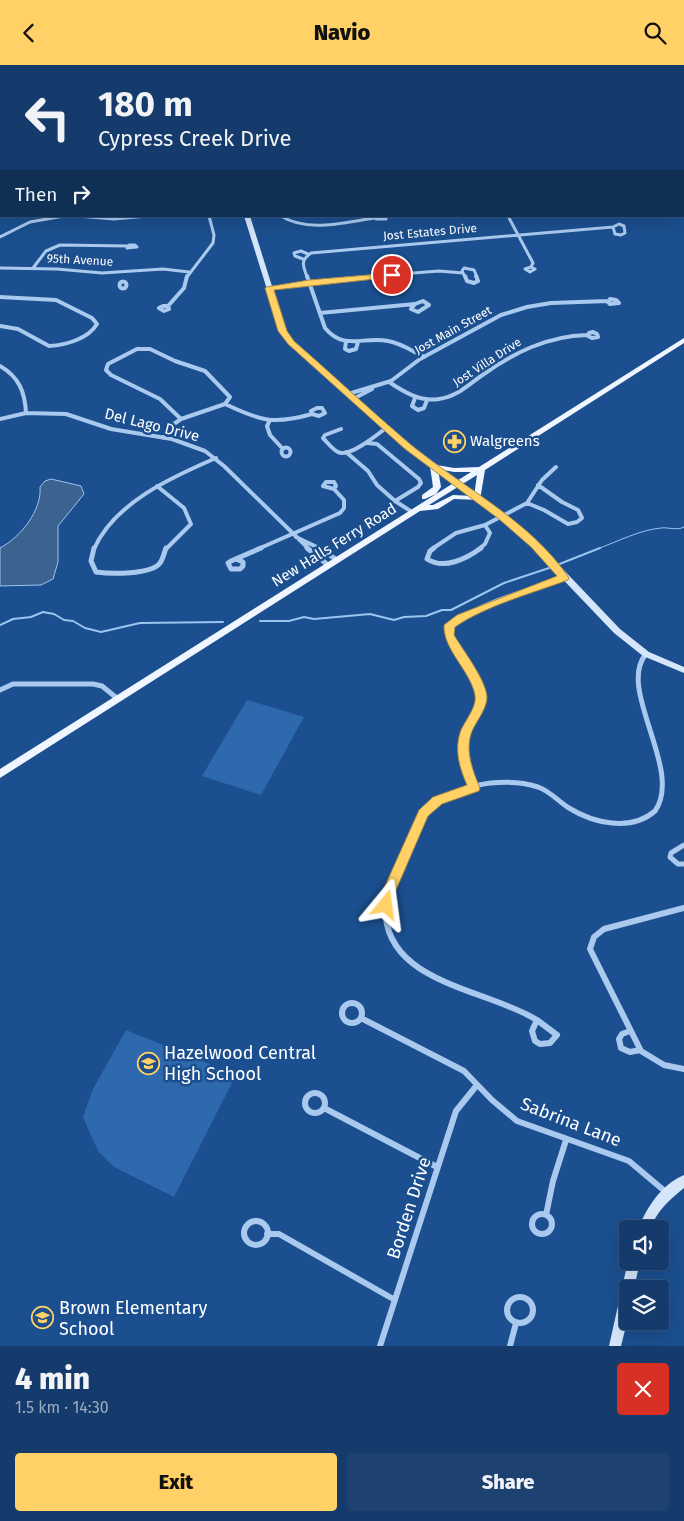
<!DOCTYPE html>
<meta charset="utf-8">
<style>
body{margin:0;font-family:"Fira Sans",sans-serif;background:#1d4271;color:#f1f3f6;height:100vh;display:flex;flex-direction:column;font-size:19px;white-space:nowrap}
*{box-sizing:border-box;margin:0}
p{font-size:16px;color:#9dadc1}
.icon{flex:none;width:28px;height:28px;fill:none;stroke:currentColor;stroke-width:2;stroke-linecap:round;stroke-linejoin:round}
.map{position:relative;height:1281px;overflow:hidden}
.drawer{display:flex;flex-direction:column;background:#143b6b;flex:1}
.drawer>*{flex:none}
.guide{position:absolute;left:0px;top:0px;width:685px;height:152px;box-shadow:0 5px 20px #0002,0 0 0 1px #33557e;background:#143b6b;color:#f1f3f6;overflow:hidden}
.fabs{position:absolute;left:619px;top:1155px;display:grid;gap:10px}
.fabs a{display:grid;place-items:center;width:50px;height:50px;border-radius:5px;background:#143b6b;box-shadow:0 5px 20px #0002,0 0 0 1px #33557e;font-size:25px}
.pin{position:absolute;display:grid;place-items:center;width:42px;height:42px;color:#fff;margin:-21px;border:2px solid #fff;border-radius:50%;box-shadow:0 1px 5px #0007}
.me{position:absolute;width:55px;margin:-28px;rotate:16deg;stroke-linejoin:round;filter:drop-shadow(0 0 4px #0008)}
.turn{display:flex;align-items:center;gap:18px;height:105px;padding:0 15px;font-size:22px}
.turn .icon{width:65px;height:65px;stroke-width:2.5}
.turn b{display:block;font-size:35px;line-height:42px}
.then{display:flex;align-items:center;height:48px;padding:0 15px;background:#0003;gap:10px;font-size:19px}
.round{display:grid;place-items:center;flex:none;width:52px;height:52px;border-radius:5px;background:#1d4271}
.overview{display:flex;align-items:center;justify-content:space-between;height:85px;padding:0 15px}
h1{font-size:30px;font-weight:800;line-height:38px}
.button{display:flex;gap:10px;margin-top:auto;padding:10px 15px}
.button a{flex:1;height:58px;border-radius:5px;background:#ffd166;color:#111;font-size:20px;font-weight:800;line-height:58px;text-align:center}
.button a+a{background:#1d4271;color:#f1f3f6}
header{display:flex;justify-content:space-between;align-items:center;height:65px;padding:0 15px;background:#ffd166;color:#111;font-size:22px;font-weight:800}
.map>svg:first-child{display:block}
.green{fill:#2e69ad}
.water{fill:#3c6290;stroke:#9cc4f0}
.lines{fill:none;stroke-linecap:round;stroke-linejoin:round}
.stream-far1{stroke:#9cc4f0;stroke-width:1}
.stream{stroke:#9cc4f0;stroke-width:2}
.river{stroke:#3c6290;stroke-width:11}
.street-far3{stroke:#a9c9ee;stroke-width:3}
.street-far2{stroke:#a9c9ee;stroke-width:4}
.street-far1{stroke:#a9c9ee;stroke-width:5}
.street{stroke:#a9c9ee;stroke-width:6}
.secondary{fill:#d6e6fa;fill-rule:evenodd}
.primary{fill:#f0f6ff;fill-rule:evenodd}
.route{fill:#ffd166;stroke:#a68842}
.labels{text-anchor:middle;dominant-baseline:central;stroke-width:5;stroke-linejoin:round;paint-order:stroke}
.far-street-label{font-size:12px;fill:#fff;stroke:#1b4f8f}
.street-label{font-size:15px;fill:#fff;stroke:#1b4f8f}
.poi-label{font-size:15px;fill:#fff;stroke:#1b4f8f;text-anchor:start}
.near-poi-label{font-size:18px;fill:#fff;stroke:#1b4f8f;text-anchor:start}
.near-street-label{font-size:18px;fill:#fff;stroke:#1b4f8f}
</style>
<header><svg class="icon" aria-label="back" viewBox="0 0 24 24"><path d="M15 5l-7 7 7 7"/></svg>Navio<svg class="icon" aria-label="search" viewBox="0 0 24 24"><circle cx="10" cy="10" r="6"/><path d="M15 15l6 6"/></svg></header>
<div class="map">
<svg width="684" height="1281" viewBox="0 0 684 1281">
<rect width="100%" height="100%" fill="#1b4f8f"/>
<path class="green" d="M 247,635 L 304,652 L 261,730 L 202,711 Z
M 126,965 L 236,1010 L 174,1132 L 114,1102 L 98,1086 L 83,1052 L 93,1024 Z"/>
<path class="water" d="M 51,414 L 81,421 L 84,429 L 58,461 L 58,497 L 53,514 L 41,520 L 0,521 L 0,483 C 21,472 42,445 40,422 L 45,416 Z"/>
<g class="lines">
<path class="stream-far1" d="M 597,484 C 617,477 639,465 661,463 C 669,462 677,466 684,462"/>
<path class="stream" d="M 557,500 L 600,483
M 260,556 L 289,556 L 304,552 L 314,554 L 370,549 L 394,555 L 404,552 L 426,551 L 442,545 L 451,545 L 504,518 L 552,502
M 0,560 L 13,554 L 31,552 L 43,547 L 54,549 L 64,555 L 73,556 L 85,563 L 101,567 L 140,558 L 223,557"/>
<path class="river" d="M 582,1 L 583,0
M 684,123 L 684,124"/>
<path class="street-far3" d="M 45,0 L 48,1
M 113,0 L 121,1
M 479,0 L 481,1
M 28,1 L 30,0
M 132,1 L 134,0
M 180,1 L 182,0
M 424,1 L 429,1
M 434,1 L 436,0
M 77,151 L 114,154 L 148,151
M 281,151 C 308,168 345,157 375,153
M 375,151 L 376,154 L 386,154 L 386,151
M 508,151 L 533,198 L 531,202
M 619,159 L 624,161 L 625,168 L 621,170 L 615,169 L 613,162 Z
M 0,172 L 30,157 L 64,151
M 129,180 L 135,180 L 137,182 L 127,183 Z
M 303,194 L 295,191 L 294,188 L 301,186 L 308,189
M 531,202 L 535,204 L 530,207 L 525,204 Z
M 0,203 L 57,204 L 102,208 L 163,204 L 189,207
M 33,203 L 46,186 L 60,180 L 128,181
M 187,212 L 213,178 L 214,170 L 209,151
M 307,212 C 303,200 300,196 311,188 L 613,162
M 362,212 L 439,206 L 463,208
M 465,212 L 462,206 L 464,203 L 474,205 L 477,212"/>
<path class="street-far2" d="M 307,211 L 325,263 C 344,286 363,271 388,276 C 401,278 412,286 424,292
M 465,211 L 467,216 L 474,218 L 478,216 L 476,211
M119.5 220a3.5 3.5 0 1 1 7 0a3.5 3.5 0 1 1-7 0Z
M 309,217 L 377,211
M 269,223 L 309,219
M 0,232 L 56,235 L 92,253 L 97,259 C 88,274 66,280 49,281 L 18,264 L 0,261
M 610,234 L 616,235 L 619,238 L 610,239 L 608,237 Z
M 423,236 L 429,240 L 418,247 L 411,244 L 415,239 Z
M 163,241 L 168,241 L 169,244 L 164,246 L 159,243 Z
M 168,241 L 184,223 L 187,211
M 320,248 L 415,239
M 593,267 L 597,269 L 598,272 L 592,273 L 588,271 L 589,268 Z
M 346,276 L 345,284 L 349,286 L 356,284 L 358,277
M 137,284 L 150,284 L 175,296 L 205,306 L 230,332 L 225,339 L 181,354 L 160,334 L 111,310 L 106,305 L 108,299 Z
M 0,301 C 19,312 25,327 26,348
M 389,317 C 404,327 420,337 439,334 C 456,332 467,321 481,311 C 513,288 547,271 587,270
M 348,329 L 391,316 L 420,294 L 501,250 L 527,242 L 551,238 L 608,236
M 415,333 L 412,341 L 418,345 L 424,343 L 427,335
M 353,334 L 372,324
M 225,339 C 261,356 273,360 312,349
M 317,343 L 322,343 L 325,348 L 319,351 L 312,349 L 311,346 Z
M 0,354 L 26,348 L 66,349 L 111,364 L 172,374 L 205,386 L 224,401 L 309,484
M 269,357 L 267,361 L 270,370 L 283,384
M 341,364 L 325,370 L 323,373 C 327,377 332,384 338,387 C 349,393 377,370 386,363
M 163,373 L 171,361 L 181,354
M 367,378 L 377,379 L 419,414 L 421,418 L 418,422 L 395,436 L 412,447
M281.5 387a4.5 4.5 0 1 1 9 0a4.5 4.5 0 1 1-9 0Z
M 346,387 L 368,406 L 377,420 L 395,436
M 326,417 L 334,417 L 336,421 L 334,424 L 323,421 Z
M 157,421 L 184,443 L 191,459 L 166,484
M 527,438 L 544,445 L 568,459 L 577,457 L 582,453 L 578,445 L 562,437 L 538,420
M 485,460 L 527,438 L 542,415 L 556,402
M 296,472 L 321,484
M 94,484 C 114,438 172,412 216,393
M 258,484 L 340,448 L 344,443 L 344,435 L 334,424
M 432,484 L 456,468 L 485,460
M 479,484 L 485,479 L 490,468 L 485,460"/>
<path class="street-far1" d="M 94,483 L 91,496 L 96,507 C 110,509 151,510 160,498 C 163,494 164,488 166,483
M 307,483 L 328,500
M 319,483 L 337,495
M 434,483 L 430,486 L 427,494 C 444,505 466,494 481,483
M 236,494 L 243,497 L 243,501 L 240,504 L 231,504 L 228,498 L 231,496 L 261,483
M 0,625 L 13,619 L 93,619 L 102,621 L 118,634
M 474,723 C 466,704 458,684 467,664 C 472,653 483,643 480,629 C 475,604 448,586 449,560 C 483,538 525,526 564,513
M 684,780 L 671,788 L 670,792 L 678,799 L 684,799
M 386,834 C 388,820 396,807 401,795 C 408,781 412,763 422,750 C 446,720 502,711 538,722 C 550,726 559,737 569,743 C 593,758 631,767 655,746 C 684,705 616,624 646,589"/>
<path class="street" d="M 386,832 C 375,918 484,922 537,955
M 684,843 L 604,864 L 594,872 L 590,884 L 641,986 L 664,1000 L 684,1004
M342 948a10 10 0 1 1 20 0a10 10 0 1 1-20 0Z
M 361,953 L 464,1006 L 492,1035 L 517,1056 L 629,1096 L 667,1128
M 537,955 L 557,970 L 550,978 L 540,979 L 535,976 L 532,966 Z
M 630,966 L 622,969 L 619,974 L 621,983 L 630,987 L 640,985
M305 1038a10 10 0 1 1 20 0a10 10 0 1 1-20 0Z
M 324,1043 L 437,1102
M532 1159a10 10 0 1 1 20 0a10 10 0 1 1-20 0Z
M 546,1150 L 553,1116 L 566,1075
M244 1168a12 12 0 1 1 24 0a12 12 0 1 1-24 0Z
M 267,1169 L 279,1169 L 395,1235
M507 1245a13 13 0 1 1 26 0a13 13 0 1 1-26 0Z
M 380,1281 L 456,1046 L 477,1020
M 510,1281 L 516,1258"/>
<path class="secondary" d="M 0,66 L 1,67 L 1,69 L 0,70 Z
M 244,151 L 250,151 L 286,266 L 293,277 L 411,380 L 505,450 L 538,478 L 620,564 L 649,587 L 684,602 L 684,608 L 643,591 L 614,568 L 532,482 L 499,454 L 405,384 L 289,279 L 280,266 Z
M 684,1110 L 684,1123 C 669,1135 657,1146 650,1164 L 638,1164 C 647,1142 661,1120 684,1110 Z
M 628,1196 L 640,1196 L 634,1224 L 628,1224 L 628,1253 L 621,1281 L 609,1281 Z"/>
<path class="primary" d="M 684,273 L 684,278 L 485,405 L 480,435 L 454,434 L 438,444 L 420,446 L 0,713 L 0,704 L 471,407 L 454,407 L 438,404 L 441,422 L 436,429 L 425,434 L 422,434 L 422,430 L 433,422 L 430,401 L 431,399 L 454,403 L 479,402 ZM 477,410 L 474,431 L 453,430 L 433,440 L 429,440 Z"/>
</g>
<path class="route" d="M 392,208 L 396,210 L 394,212 L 274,225 L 287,266 L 294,276 C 333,310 371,346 410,379 C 462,422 531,456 569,513 L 568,515 C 533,528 485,541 455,562 L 454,570 C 463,585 486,615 487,632 C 487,643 478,654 473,664 C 464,683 472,704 480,723 L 479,726 L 442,739 L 428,751 L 393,832 L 390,844 L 386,846 L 381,844 L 380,832 L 419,745 L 433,732 L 467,720 C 459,702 454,684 461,665 C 466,654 477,642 475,630 C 470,605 443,585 444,560 L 457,550 L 557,511 L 531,482 L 499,454 L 405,384 L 288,279 L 278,266 L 265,223 L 267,222 L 309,215 Z"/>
<defs>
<symbol id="pharmacy-ring" viewBox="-11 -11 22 22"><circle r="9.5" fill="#1b4f8f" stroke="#ffd166" stroke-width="1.5"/><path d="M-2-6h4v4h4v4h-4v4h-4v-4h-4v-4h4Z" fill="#ffd166"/></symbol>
<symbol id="school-ring" viewBox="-11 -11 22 22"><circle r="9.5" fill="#1b4f8f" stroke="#ffd166" stroke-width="1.5"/><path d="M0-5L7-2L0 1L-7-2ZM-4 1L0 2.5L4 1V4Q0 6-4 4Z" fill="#ffd166"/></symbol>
</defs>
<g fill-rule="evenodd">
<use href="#pharmacy-ring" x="442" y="364" width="25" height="25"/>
<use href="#school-ring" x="136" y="986" width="25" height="25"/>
<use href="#school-ring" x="30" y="1240" width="25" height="25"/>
</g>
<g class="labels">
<g class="far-street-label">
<text transform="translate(430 167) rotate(-5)">Jost Estates Drive</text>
<text transform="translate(80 195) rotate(3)">95th Avenue</text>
<text transform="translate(453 265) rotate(-29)">Jost Main Street</text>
<text transform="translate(487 297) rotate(-33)">Jost Villa Drive</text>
</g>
<g class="street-label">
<text transform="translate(152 360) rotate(14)">Del Lago Drive</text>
<text transform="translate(334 480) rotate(-32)">New Halls Ferry Road</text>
</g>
<g class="poi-label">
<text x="470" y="376">Walgreens</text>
</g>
<g class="near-poi-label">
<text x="164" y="988">Hazelwood Central<tspan x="164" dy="21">High School</tspan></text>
<text x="59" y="1243">Brown Elementary<tspan x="59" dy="21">School</tspan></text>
</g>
<g class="near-street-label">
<text transform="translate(571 1057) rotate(21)">Sabrina Lane</text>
<text transform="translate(409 1143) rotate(-72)">Borden Drive</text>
</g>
</g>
</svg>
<div class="fabs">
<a><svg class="icon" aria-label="sound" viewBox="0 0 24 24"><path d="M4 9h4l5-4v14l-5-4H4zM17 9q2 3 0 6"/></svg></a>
<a><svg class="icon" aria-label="layers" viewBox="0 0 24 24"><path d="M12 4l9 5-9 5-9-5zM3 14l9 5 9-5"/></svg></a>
</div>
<div class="pin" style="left:392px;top:210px;background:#d93025"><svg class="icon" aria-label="arrive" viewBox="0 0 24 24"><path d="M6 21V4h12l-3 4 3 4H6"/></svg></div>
<svg class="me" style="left:386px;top:840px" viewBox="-20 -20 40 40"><path d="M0-17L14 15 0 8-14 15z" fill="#ffd166" stroke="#fff" stroke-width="4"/></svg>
<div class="guide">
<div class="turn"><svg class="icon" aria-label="left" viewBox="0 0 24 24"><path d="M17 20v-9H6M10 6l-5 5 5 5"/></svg><div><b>180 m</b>Cypress Creek Drive</div></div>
<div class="then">Then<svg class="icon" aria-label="right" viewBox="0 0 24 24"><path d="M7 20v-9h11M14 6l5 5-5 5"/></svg></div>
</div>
</div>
<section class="drawer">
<div class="overview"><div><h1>4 min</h1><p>1.5 km · 14:30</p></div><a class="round" style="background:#d93025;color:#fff"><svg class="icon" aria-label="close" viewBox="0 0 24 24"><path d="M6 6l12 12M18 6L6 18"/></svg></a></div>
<div class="button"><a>Exit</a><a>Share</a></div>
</section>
